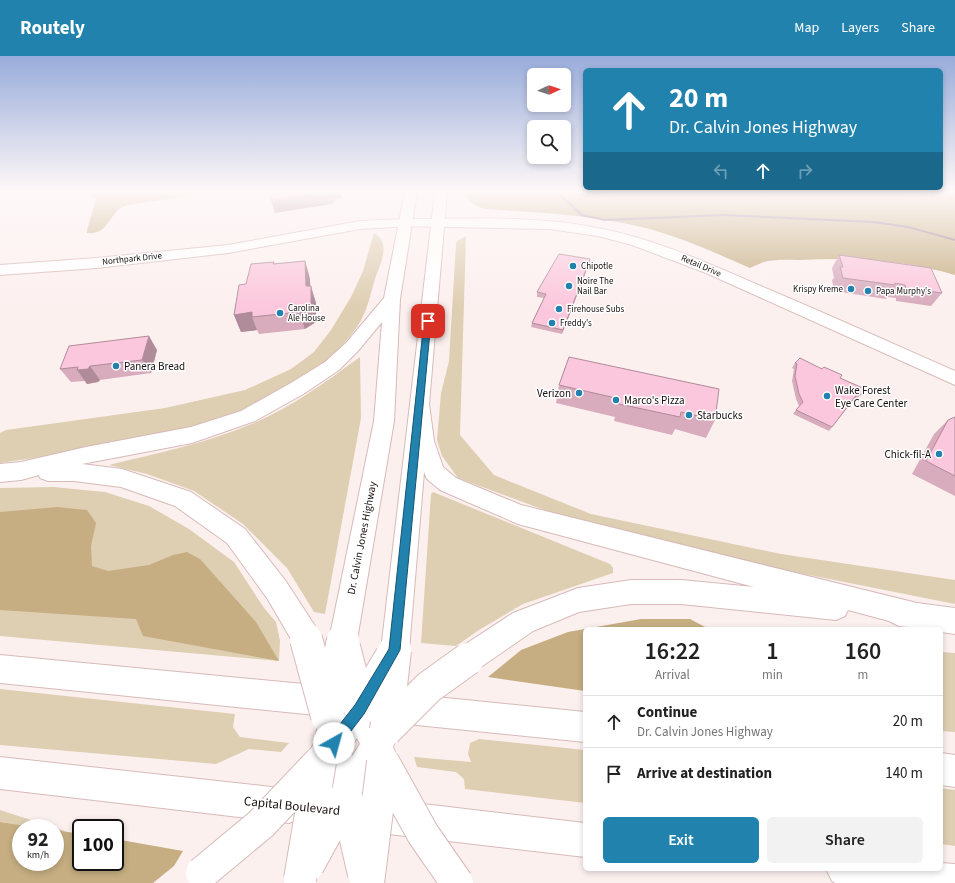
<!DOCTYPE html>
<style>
body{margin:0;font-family:"Source Sans 3",sans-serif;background:#f2f2f2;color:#222;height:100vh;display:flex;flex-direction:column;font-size:15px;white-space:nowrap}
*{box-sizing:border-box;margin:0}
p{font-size:13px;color:#767676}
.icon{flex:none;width:22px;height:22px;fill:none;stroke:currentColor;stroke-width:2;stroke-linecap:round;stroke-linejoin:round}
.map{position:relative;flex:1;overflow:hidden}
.panel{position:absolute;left:583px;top:571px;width:360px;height:244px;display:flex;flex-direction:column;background:#fff;border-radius:6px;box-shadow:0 2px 6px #0003}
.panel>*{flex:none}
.banner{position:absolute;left:583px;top:12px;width:360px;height:122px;border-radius:6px;box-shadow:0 2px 6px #0003;background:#2182ae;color:#fff;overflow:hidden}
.needle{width:26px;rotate:87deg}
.controls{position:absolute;left:527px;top:12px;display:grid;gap:8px}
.controls a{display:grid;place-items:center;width:44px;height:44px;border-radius:6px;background:#fff;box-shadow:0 2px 6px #0003;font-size:20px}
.speed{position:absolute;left:12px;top:763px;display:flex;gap:8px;font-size:20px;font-weight:700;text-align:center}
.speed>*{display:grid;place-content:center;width:52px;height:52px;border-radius:50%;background:#fff;box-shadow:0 2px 6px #0003;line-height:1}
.speed small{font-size:10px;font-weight:400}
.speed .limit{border:2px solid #111;border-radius:6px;background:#fff;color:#111}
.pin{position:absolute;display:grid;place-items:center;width:34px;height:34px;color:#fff;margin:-17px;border-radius:8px;box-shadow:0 2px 6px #0006}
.me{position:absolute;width:44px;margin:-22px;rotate:38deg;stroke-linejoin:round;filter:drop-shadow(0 0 3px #0008)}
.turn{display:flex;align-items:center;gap:14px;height:84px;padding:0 20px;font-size:18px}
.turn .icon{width:52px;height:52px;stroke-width:2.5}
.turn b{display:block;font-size:28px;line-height:34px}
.lanes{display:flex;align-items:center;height:38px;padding:0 20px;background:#0003;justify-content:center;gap:20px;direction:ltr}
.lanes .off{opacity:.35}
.eta{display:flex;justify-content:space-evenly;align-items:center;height:68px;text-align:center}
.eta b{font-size:24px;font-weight:600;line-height:28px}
.primary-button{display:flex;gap:8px;margin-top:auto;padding:8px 20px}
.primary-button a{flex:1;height:46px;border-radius:6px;background:#2182ae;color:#fff;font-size:16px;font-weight:600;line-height:46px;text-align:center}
.primary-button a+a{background:#f2f2f2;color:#222}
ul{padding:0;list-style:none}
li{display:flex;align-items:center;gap:12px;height:52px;padding:0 20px;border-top:1px solid #e0e0e0}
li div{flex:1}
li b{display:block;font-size:15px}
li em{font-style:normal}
header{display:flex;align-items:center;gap:24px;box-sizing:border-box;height:56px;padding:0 20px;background:#2182ae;color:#fff}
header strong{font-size:19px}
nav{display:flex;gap:22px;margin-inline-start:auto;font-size:14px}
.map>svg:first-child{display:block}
.green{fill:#deceb2}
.forest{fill:#c6ae82}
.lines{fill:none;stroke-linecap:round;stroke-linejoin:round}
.stream{fill:#8e748e;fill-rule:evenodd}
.street-casing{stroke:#d7bab8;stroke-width:2}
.secondary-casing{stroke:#d7bab8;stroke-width:2}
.highway-casing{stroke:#d7bab8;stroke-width:2}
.street{fill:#fff;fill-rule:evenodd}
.secondary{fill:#fff;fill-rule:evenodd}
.highway{fill:#fff;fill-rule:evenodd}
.highway-bridge-far1-casing{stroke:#d7bab8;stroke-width:26;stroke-linecap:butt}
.highway-bridge-casing{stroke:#d7bab8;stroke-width:34;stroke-linecap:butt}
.highway-bridge-far1{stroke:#fff;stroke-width:24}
.highway-bridge{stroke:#fff;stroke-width:32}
.wall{fill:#d8abbd}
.shaded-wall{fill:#b08b9a}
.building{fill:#fbc7dc;stroke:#b08b9a}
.route{fill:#2182ae;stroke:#155471}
.poi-dot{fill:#2182ae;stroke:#fff;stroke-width:1.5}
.labels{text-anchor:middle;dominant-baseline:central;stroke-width:3;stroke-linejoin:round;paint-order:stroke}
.far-street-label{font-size:9px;fill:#180e0e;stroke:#fff}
.far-poi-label{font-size:9px;fill:#180e0e;stroke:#fff;text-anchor:start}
.poi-label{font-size:11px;fill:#180e0e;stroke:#fff;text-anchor:start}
.street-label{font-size:11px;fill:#180e0e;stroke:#fff}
.near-street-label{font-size:13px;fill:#180e0e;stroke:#fff}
</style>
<header>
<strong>Routely</strong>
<nav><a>Map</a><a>Layers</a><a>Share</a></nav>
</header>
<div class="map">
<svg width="955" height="827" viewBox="0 0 955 827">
<rect width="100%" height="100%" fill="#fcf0ef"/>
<path class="green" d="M 374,177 C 392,187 380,208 375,223 C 371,235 369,248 363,260 C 358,272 348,282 340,292 C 265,376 106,391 0,407 L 0,377 L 6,374 L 165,352 L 245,334 L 291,313 L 314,296 L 331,274 L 351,241 L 363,215 Z
M 466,180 L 460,379 L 494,419 L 591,458 L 781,498 L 955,524 L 955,548 L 794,516 L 745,512 L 585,469 L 458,422 L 442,400 L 437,384 L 441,337 L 449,305 L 456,188 L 457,185 Z
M 360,301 L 361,362 L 325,558 L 314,556 L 287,512 L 243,468 L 194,435 L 147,418 L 109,409 C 157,397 208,387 254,367 C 292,351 327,325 360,301 Z
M 53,431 L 105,436 L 149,450 L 189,473 L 234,506 L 264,552 L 276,566 L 280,585 L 279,605 L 0,580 L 0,432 Z
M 433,436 L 610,508 L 613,512 L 613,517 L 523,548 L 479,574 L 456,590 L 421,587 L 431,438 Z
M 941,596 L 955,597 L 955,676 L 941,675 Z
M 0,633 L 235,658 L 233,671 L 240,681 L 289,687 L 281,696 L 249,693 L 216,708 L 0,689 Z
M 479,683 L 585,694 L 585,747 L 465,733 L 464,723 L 456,716 L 417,711 L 414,701 L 471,706 L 468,698 L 470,687 Z
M 941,732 L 955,734 L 955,790 L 941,788 Z
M 0,754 L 68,776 L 55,774 L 55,772 L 42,772 L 0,766 Z"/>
<path class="forest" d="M 87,136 L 196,136 L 182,141 L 128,149 C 125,150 121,151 119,153 C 108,163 106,179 87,177 L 87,174 L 96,143 Z
M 464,136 L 840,136 C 879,137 917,140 955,136 L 955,219 C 906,204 851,201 800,204 C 789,204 775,203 764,206 C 759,208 754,210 750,212 C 709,194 667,175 623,167 C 578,158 532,156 486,153 C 474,150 470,147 464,136 Z
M 57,451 L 87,454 L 96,467 L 91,490 L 92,510 L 108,515 L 149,509 L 173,499 L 187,496 L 200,503 L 256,566 L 279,605 L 143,580 L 136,563 L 0,554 L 0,456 Z
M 641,563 L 690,563 L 709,573 L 585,573 L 585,635 L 488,621 L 521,594 L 568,576 Z
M 0,766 L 42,772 L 21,772 L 21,806 L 55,806 L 55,774 L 81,778 L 81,806 L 115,806 L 115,783 L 183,795 L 174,810 L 153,827 L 0,827 Z"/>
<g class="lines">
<path class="stream" d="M 555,136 L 558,136 L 583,158 L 605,163 L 724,158 L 873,165 L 908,170 L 955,183 L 955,185 L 908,172 L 873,167 L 724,160 L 605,165 L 581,160 Z
M 570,136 C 575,136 580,139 586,139 C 595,139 605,135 615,136 L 585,141 L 570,137 Z"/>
<defs>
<path id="street" d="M 405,163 L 410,164 L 412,167 L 410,170 L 360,173 L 228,197 L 97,212 L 0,219 L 0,209 L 97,202 L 228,189 L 360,165 Z"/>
<path id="secondary" d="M 405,163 C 469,163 534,159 597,172 C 653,182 705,206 756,228 C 823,256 889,286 955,315 L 955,329 L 706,217 L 632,189 L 598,180 L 550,173 L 400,170 L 398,167 L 400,164 Z"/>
<path id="highway" d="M 405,136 L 417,136 L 400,243 L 394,365 L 357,584 L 353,594 L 343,598 L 333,594 L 329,584 L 374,365 L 382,266 L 358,295 L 339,314 L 305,337 L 255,365 L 192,387 L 82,408 L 122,413 L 191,436 L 245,473 L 285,524 L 315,570 L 319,580 L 315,590 L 305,594 L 295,590 L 267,542 L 227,487 L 175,450 L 121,431 L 74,425 L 48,425 L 40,422 L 39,419 L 21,424 L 0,426 L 0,408 L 21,406 L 86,391 L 191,371 L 241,355 L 291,327 L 325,306 L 346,287 L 384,242 Z
M 435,136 L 447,136 L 429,348 L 434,385 L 443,411 L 456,422 L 521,449 L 917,547 L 955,552 L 955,578 L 941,576 L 941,573 L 921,573 L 899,570 L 889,565 L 848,554 L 845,560 L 836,564 L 681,548 L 631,548 L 579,556 L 533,575 L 478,613 L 468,617 L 458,613 L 454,603 L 458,593 L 513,557 L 578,532 L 631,524 L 681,524 L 754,531 L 518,468 L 440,434 L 427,423 L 424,416 L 409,594 L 405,604 L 395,608 L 385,604 L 381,594 Z
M 0,599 L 335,631 L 345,636 L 349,643 L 360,638 L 371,642 L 381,665 L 393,669 L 397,680 L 393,691 L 399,706 L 394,717 L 383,722 L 376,719 L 364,741 L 585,767 L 585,801 L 363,775 L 351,770 L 346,758 L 347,756 L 334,752 L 330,740 L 325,720 L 320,722 L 309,717 L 304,706 L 309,695 L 317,684 L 316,677 L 320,666 L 331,662 L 334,663 L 335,661 L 0,627 ZM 357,682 L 360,688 L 352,700 L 350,692 Z
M 397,637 L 585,656 L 585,686 L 397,667 L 386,663 L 382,652 L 386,641 Z
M 941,697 L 955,699 L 955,731 L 941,729 Z
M 0,701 L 289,733 L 301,738 L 306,750 L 301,762 L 289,767 L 0,733 Z
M 941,807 L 955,808 L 955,827 L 835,827 L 832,825 L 826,813 L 941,813 Z"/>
</defs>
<use href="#street" class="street-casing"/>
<use href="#secondary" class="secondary-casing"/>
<use href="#highway" class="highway-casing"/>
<use href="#street" class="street"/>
<use href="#secondary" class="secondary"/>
<use href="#highway" class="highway"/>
<defs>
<path id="highway-bridge-far1" d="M 305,580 L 306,584"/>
<path id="highway-bridge" d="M 306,583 L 327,660
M 344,591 L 360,653
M 360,653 L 391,601
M 328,655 L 343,584
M 386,674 L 429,631 L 468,603
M 386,674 L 395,594
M 383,706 L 423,778 L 457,827
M 346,740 L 364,818
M 308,809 L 346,740
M 202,817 L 261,768 L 320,706
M 300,823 L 320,706
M 368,827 L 383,706"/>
</defs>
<use href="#highway-bridge-far1" class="highway-bridge-far1-casing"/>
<use href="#highway-bridge" class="highway-bridge-casing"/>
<use href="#highway-bridge-far1" class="highway-bridge-far1"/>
<use href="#highway-bridge" class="highway-bridge"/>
</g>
<path class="wall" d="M 839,199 L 942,237 L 931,250 L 896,245 L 896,242 L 887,241 L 886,243 L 834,235 L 832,224 L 834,222 L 832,212 Z
M 590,203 L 589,208 L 562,278 L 531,271 L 532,267 L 544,242 L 537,241 L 537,236 Z
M 305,205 L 310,223 L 310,230 L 316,247 L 316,266 L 305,273 L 259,278 L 257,274 L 241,276 L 234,259 L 246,228 L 274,206 L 274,208 Z
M 157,294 L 151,317 L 100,324 L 98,326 L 87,328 L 85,325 L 71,326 L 60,313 Z
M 569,301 L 715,364 L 706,382 L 675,373 L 672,379 L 614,365 L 615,361 L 556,347 L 559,329 Z
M 795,307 L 822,313 L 840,322 L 865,333 L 857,343 L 855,342 L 829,375 L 793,358 L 799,350 L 796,343 L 792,325 L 794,313 L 792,312 Z
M 955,361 L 955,440 L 912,418 L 934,378 L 948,364 Z"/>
<path class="shaded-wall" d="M 328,136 L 341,136 L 342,142 L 335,143 L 335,146 L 332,146 L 333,148 L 275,157 L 271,144 Z
M 590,203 L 589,208 L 562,278 L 563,274 Z
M 305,205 L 310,223 L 311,248 L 306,230 Z
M 311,230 L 316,247 L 316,266 L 305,273 L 299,256 Z
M 252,256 L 252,261 L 257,274 L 241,276 L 234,259 Z
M 149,280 L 157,294 L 151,317 L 142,304 Z
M 90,310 L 100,324 L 98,326 L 87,328 L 77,314 Z"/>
<path class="building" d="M 269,136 L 328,136 L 271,144 Z
M 559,198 L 590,203 L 563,274 L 532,267 L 546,238 L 537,236 Z
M 839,199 L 931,212 L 942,237 L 906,232 L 905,229 L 895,227 L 895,229 L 843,222 L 840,211 L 843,211 Z
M 305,205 L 306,230 L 311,230 L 311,249 L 299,256 L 252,261 L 252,256 L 234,259 L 239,229 L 246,228 L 251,208 L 274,206 L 273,208 Z
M 149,280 L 142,304 L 90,310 L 88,313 L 77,314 L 78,311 L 60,313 L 69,290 Z
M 569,301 L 719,333 L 715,364 L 681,356 L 680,361 L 619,348 L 620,343 L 559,329 Z
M 800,302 L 822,313 L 824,311 L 842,319 L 840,322 L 865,333 L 861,339 L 858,337 L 832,371 L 796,354 L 803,346 L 799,338 L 795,320 L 797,308 L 795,307 Z
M 955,361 L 955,420 L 926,405 L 948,364 Z"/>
<linearGradient id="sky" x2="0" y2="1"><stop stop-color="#98acda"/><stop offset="0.54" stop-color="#fef8f8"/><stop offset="1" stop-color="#fef8f8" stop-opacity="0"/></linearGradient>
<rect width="955" height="251" fill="url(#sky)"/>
<path class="route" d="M 428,263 L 431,265 L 400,594 L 364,658 L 338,692 L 334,693 L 329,692 L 327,687 L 329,682 L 355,649 L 389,593 L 424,265 Z"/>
<g class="poi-dot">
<circle cx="573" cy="210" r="4"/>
<circle cx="569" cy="230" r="4"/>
<circle cx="851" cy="233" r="4"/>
<circle cx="868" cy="235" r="4"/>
<circle cx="559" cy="253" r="4"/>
<circle cx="280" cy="257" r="4"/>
<circle cx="552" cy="267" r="4"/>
<circle cx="116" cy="310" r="4"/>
<circle cx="579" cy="337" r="4"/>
<circle cx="827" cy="340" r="4"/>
<circle cx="616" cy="344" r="4"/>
<circle cx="689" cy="359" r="4"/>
<circle cx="939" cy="398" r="4"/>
</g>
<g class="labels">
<g class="far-street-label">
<text transform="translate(132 203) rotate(-6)">Northpark Drive</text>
<text transform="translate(701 210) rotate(23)">Retail Drive</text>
</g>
<g class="far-poi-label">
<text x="581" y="210">Chipotle</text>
<text x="577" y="225">Noire The<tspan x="577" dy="10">Nail Bar</tspan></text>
<text x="843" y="233" text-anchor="end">Krispy Kreme</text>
<text x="876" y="235">Papa Murphy's</text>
<text x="288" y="252">Carolina<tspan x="288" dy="10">Ale House</tspan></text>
<text x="567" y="253">Firehouse Subs</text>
<text x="560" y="267">Freddy's</text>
</g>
<g class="poi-label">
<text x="124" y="310">Panera Bread</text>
<text x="835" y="334">Wake Forest<tspan x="835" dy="13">Eye Care Center</tspan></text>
<text x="571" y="337" text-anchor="end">Verizon</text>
<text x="624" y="344">Marco's Pizza</text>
<text x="697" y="359">Starbucks</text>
<text x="931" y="398" text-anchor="end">Chick-fil-A</text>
</g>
<g class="street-label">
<text transform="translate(362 482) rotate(-79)">Dr. Calvin Jones Highway</text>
</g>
<g class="near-street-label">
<text transform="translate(292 750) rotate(6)">Capital Boulevard</text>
</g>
</g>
</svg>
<div class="controls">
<a><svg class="needle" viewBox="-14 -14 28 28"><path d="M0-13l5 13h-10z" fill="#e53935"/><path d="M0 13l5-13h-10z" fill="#767676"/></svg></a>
<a><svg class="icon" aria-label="search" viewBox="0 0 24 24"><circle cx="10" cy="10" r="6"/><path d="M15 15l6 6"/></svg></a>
</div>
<div class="speed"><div>92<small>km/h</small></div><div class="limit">100</div></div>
<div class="pin" style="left:428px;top:265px;background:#d93025"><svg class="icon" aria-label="arrive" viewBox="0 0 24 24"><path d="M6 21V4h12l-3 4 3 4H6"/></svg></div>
<svg class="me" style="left:334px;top:687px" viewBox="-20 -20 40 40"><circle r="19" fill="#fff"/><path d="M0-13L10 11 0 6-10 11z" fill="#2182ae"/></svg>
<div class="banner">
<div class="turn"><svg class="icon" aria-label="ahead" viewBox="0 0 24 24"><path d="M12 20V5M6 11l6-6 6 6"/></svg><div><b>20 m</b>Dr. Calvin Jones Highway</div></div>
<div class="lanes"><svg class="icon off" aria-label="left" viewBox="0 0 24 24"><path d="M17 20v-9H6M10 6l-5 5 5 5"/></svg><svg class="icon" aria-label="ahead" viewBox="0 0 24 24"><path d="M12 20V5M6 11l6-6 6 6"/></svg><svg class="icon off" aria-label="right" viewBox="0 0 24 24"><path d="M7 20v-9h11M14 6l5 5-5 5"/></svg></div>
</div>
<section class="panel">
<div class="eta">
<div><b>16:22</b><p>Arrival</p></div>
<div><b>1</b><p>min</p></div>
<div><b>160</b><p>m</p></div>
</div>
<ul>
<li><svg class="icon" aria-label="ahead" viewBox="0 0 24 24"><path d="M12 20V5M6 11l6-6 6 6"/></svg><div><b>Continue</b><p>Dr. Calvin Jones Highway</p></div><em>20 m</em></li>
<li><svg class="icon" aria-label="arrive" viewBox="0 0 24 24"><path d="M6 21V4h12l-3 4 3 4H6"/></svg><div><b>Arrive at destination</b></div><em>140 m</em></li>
</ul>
<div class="primary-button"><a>Exit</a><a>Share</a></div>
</section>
</div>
